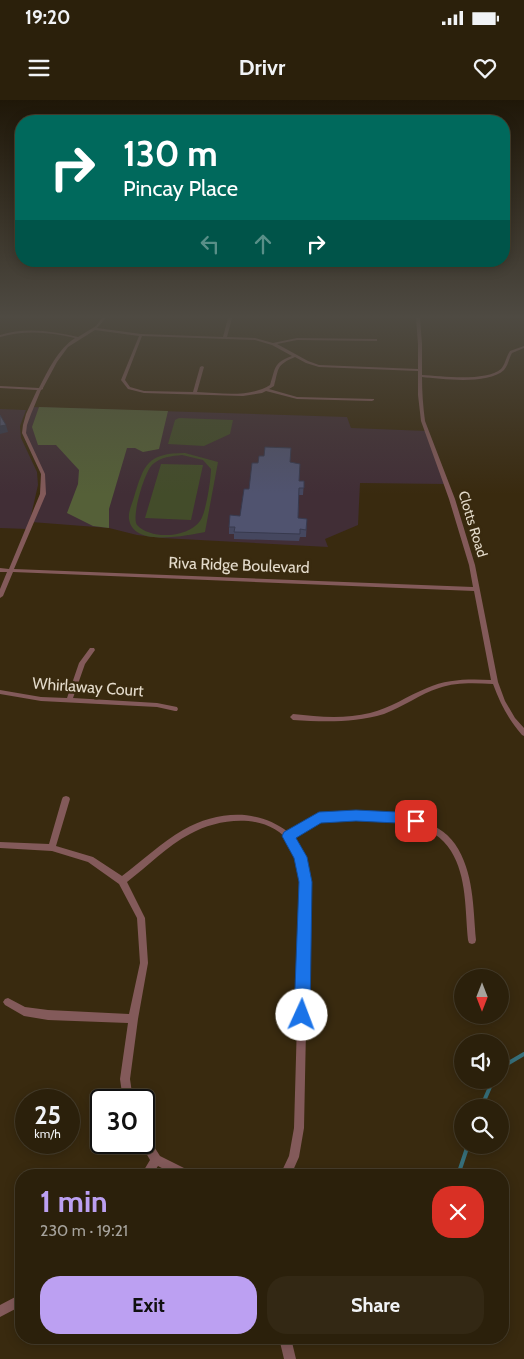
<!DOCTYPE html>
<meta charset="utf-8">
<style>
body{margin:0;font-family:Cabin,sans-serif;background:#332814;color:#f1f3f6;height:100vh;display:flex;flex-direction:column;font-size:19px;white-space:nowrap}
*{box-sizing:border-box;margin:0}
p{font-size:16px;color:#a6a39d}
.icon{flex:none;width:28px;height:28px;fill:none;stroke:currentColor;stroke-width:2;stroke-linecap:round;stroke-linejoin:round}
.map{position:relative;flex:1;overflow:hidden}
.drawer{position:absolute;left:15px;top:1069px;width:494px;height:175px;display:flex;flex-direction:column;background:#2b200b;border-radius:20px;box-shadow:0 2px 12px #0003,0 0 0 1px #473e2c}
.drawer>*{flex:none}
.hud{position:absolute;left:15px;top:15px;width:495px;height:152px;border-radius:20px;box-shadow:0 2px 12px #0003,0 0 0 1px #473e2c;background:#00695c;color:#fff;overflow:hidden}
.needle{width:32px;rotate:180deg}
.controls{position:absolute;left:454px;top:869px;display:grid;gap:10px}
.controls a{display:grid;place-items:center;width:55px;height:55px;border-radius:50%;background:#2b200b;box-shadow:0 2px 12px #0003,0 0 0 1px #473e2c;font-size:25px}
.speed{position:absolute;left:15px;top:989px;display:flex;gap:10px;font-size:25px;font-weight:700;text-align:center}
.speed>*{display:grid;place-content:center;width:65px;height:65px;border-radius:50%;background:#2b200b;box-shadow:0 2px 12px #0003,0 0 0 1px #473e2c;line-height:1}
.speed small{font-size:12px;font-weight:400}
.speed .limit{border:2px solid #111;border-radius:8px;background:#fff;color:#111}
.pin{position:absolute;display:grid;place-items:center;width:42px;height:42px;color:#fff;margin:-21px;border-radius:10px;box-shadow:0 2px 8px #0006}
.me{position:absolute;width:55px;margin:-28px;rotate:2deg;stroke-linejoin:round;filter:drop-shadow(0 0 4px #0008)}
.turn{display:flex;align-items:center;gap:18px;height:105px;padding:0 25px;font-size:22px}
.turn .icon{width:65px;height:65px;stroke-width:2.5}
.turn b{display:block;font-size:35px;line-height:42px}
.lanes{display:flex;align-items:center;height:48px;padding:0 25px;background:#0003;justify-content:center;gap:25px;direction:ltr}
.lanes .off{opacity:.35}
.round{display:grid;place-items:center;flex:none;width:52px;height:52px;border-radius:20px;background:#332814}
.headline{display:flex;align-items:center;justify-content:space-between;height:85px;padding:0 25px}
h1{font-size:30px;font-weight:800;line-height:38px;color:#bca0f2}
.cta{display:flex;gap:10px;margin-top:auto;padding:10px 25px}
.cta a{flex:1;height:58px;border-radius:20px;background:#bca0f2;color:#111;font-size:20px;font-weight:800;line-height:58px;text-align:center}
.cta a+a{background:#332814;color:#f1f3f6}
.status{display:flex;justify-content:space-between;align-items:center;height:35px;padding:0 25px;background:#2b200b;direction:ltr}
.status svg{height:14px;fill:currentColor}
header{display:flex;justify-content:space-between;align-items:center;height:65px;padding:0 25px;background:#2b200b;font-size:22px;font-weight:800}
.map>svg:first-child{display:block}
.education{fill:#412e36}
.green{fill:#434c2a;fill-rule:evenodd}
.forest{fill:#556038}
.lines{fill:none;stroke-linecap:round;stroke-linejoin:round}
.stream{stroke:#37707b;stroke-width:4}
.street{fill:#835a5a;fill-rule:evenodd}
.wall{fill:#45475f}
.shaded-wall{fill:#383a4e}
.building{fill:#50536f;stroke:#383a4e}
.route{fill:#1a73e8;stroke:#114b97}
.labels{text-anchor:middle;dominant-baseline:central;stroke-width:5;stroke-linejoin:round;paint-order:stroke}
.far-street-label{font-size:14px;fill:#e4dbcb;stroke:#392a0f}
.street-label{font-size:16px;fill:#e4dbcb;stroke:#392a0f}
</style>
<div class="status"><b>19:20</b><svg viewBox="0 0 49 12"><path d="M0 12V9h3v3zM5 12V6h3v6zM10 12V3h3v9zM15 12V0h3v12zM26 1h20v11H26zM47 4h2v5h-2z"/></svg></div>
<header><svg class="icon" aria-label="menu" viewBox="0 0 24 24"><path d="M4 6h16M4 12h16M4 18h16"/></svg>Drivr<svg class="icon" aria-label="heart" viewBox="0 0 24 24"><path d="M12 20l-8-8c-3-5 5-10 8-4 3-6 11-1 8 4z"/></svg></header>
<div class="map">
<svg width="524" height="1259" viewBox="0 0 524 1259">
<rect width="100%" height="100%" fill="#392a0f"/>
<path class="education" d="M 31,307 L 347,317 L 351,328 L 427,331 L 447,384 L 360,383 L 358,425 L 325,439 L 328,447 L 162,438 L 137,435 L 109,428 L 31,422 L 38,406 L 43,374 L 24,333 Z
M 0,309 L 26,310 L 20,326 L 21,338 L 37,372 L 38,385 L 28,429 L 0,428 Z"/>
<path class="green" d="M 179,318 L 233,320 L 230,334 L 204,346 L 168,344 L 175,320 Z
M 185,353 L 218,362 L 205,432 C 188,435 133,448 129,419 C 128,412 132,404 134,397 C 144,365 147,353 185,353 ZM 182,355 L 203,360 L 211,369 C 211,379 206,413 200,421 C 188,438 151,440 137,425 C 131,417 145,370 153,364 C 161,357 172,356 182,355 Z
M 161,364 L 203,365 L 191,420 L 145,418 Z"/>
<path class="forest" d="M 39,307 L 168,311 L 159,349 L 143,352 L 135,348 L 127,348 L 109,409 L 109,428 L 93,426 L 67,413 L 78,384 L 79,370 L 56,345 L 38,345 L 32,327 Z"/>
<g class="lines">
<path class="stream" d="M 500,968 L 524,954
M 481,1008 L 493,980
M 458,1075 L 468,1045"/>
<path class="street" d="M 102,218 L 106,218 L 97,228 L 141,234 L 223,237 L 228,218 L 232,218 L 227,237 L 255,238 L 273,243 L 297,238 L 376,239 L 377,239 L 377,241 L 297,240 L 277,244 L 308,261 L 319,265 L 418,269 L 418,244 L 416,218 L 420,218 L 422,244 L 422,275 C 441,276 486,282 501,269 C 505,265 506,257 510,251 L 524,246 L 524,248 L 512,253 C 509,258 508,266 504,270 C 488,285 442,279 422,277 C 422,292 423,306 425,321 L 455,399 L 475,465 L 498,582 L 505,601 L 515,618 L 524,628 L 524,636 L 522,635 C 508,619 500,603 493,584 C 475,583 456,582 439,588 C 420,594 403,607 384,614 C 354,623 324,622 293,620 L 290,617 L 293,614 C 319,617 345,619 370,613 C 391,608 407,596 427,588 C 447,579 469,579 491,580 L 474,491 L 13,472 L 3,496 L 0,498 L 0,489 L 7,472 L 0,472 L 0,468 L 9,469 L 40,394 L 41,374 L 22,333 L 23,325 L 26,314 L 37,290 L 0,288 L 0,286 L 39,288 C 48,270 58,249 75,238 C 50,232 25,230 0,237 L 0,235 C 26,227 52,231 78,237 L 96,226 ZM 95,230 L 139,236 L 121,280 L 128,289 L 144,293 L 243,296 L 262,293 L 266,291 L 297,299 L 372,301 L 374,300 L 374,299 L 297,297 L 269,289 L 274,286 C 279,268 276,265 295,257 L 306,263 L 319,267 L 418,271 L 418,295 L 421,321 L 449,399 L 469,465 L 473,487 L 14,469 L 46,394 L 45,374 L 26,333 L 27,325 L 31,314 L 41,290 L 43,289 L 43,288 L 57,262 L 68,247 ZM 142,236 L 255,240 L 272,245 L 292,256 C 273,263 276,267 270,285 C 249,298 221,293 197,292 L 204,267 L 202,266 L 200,267 L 193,292 L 144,291 L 130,287 L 125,280 Z
M 90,548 L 94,548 L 95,550 L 85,564 L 73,598 L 157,603 L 177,607 L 178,609 L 177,611 L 175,611 L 157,607 L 41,601 L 0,594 L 0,590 L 41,597 L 67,598 L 79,563 Z
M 66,696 L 69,697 L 70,699 L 56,746 L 93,757 L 122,776 C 142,761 161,743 183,730 C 217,711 257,708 288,732 C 297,725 307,718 318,715 C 342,708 394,710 417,718 C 431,723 447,732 455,744 C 474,772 473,807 476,840 L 475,843 L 472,844 L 469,843 L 468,840 C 465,810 467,777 451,751 C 443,738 428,728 415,724 C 395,717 339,715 319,721 C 310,724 301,730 294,737 L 302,751 L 309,782 L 304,1028 L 299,1057 L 291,1075 L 280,1075 L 289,1056 L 294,1028 L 301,782 C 299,770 298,756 291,745 C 270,712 220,717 190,734 C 167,746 148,766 127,782 L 145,818 L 148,863 L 138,919 L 130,979 L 133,1000 L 123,1000 L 120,979 L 128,923 L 48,920 L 24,916 L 5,905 L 3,902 L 5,899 L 8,898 L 25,907 L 48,910 L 129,914 L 140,863 L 137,818 L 119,784 L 88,762 L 52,751 L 0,748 L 0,742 L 49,744 L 62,699 L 63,697 Z
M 144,1036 L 148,1037 L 160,1056 L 190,1071 L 191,1075 L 175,1075 L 158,1066 L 152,1075 L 141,1075 L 150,1060 L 140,1042 L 144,1042 Z
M 21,1194 L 21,1206 L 0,1217 L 0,1205 Z
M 279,1238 L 291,1238 L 296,1259 L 284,1259 Z"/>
</g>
<path class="wall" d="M 290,362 L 299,381 L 304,381 L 303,395 L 299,395 L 298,418 L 307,419 L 306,437 L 300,437 L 299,441 L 234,439 L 234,434 L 229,434 L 229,427 L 240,416 L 258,363 Z"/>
<path class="shaded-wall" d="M 6,325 L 8,332 L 0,334 L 0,326 Z"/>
<path class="building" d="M 0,315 L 6,325 L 0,326 Z
M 265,347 L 291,348 L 290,362 L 300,364 L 299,381 L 304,381 L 304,388 L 299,388 L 298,418 L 307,419 L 306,430 L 300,429 L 300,434 L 234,432 L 235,427 L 229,427 L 230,415 L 240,416 L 244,389 L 249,389 L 252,363 L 258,363 L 259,356 L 264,356 Z"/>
<linearGradient id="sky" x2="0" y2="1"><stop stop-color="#1f1708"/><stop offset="0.55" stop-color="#4e4a42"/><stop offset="1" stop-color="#4e4a42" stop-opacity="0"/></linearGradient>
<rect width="524" height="394" fill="url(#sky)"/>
<path class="route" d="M 356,710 L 397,712 L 420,717 L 422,721 L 420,725 L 416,726 L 397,723 L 356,721 L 321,723 L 296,738 L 307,757 L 312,782 L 310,915 L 307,920 L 302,922 L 297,920 L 294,915 L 299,782 L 294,758 L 282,736 L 284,732 L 319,712 Z"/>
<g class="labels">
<g class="far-street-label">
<text transform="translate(473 424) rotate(73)">Clotts Road</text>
</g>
<g class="street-label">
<text transform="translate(239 465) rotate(2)">Riva Ridge Boulevard</text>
<text transform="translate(88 587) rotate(4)">Whirlaway Court</text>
</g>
</g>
</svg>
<div class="controls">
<a><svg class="needle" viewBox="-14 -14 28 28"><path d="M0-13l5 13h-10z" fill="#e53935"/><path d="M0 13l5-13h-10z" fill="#a6a39d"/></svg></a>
<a><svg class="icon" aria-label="sound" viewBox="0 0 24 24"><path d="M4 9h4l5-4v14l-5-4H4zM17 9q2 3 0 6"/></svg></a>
<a><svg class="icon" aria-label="search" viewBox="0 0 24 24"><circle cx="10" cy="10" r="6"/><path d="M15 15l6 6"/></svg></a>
</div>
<div class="speed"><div>25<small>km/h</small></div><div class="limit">30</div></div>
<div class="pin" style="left:416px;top:721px;background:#d93025"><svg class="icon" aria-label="arrive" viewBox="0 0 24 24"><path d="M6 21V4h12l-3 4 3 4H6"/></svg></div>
<svg class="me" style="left:302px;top:915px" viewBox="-20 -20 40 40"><circle r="19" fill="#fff"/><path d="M0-13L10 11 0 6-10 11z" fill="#1a73e8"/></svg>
<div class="hud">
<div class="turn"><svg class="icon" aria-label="right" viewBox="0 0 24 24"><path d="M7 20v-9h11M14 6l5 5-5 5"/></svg><div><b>130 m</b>Pincay Place</div></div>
<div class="lanes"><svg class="icon off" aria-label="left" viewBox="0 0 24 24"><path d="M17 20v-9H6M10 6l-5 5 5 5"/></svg><svg class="icon off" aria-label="ahead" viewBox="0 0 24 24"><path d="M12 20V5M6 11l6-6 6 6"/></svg><svg class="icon" aria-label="right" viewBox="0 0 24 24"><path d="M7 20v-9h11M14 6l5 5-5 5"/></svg></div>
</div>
<section class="drawer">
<div class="headline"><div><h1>1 min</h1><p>230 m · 19:21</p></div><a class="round" style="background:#d93025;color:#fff"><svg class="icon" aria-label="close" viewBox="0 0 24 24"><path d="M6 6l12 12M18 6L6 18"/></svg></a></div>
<div class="cta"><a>Exit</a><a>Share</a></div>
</section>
</div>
